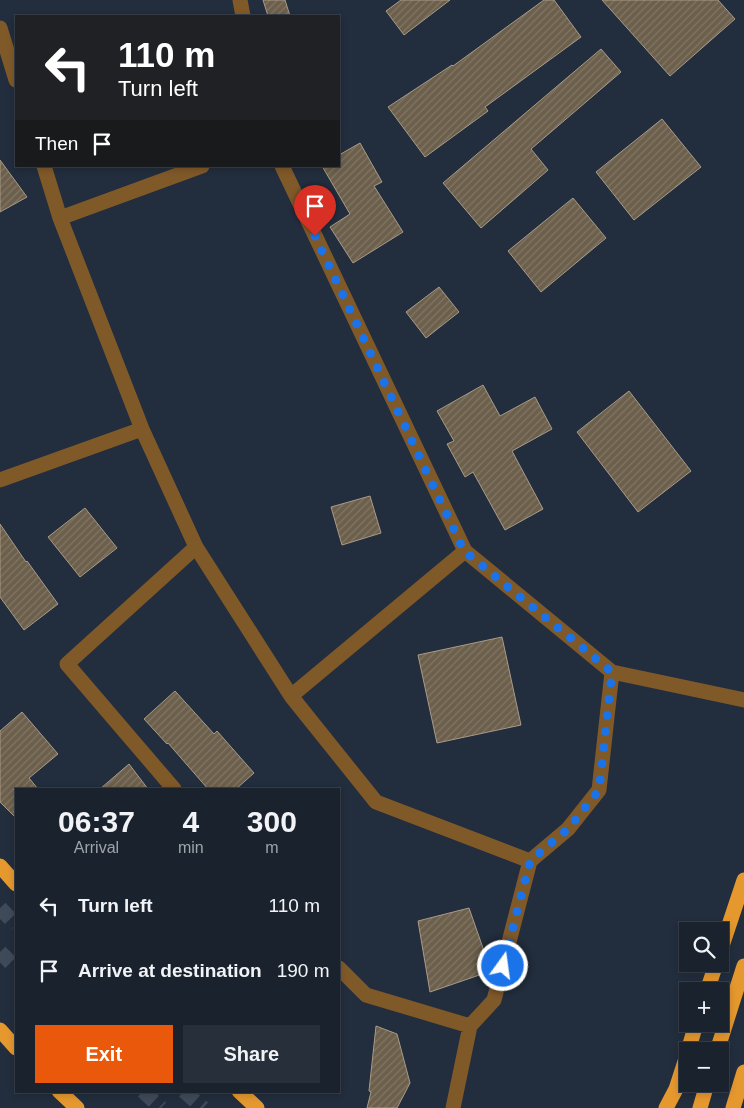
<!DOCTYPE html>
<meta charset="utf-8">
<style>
body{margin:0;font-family:Helvetica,sans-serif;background:#272f3a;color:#f1f3f6;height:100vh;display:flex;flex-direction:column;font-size:19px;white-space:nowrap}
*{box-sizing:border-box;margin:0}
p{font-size:16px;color:#9fa4aa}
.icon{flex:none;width:28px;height:28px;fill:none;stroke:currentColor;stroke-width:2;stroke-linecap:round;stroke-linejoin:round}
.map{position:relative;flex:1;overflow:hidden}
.sheet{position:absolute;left:15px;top:788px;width:325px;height:305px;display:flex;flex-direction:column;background:#1a222e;border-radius:0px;box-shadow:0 2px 8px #0003,0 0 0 1px #383f4a}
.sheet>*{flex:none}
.hud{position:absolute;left:15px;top:15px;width:325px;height:152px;border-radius:0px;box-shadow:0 2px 8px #0003,0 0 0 1px #383f4a;background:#202124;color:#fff;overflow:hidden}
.buttons{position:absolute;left:679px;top:922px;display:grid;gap:10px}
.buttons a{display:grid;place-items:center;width:50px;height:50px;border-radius:0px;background:#1a222e;box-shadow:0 2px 8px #0003,0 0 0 1px #383f4a;font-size:25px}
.pin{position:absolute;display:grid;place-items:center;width:42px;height:42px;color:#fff;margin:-51px -21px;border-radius:50% 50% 50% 0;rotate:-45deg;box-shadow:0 0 5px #0007}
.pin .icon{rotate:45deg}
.me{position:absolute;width:55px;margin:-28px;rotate:14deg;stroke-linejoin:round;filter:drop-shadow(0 0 4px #0008)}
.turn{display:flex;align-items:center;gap:18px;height:105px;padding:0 20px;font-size:22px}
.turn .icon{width:65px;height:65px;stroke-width:2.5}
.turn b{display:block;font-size:35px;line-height:42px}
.then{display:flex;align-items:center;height:48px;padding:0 20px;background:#0003;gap:10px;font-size:19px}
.eta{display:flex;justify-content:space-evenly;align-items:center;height:85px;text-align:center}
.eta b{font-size:30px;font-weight:700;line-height:35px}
.action{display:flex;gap:10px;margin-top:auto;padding:10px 20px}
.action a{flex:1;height:58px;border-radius:0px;background:#ea580c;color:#fff;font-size:20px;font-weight:700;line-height:58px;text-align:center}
.action a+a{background:#272f3a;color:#f1f3f6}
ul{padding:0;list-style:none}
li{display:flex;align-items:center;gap:15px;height:65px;padding:0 20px}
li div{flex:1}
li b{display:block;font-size:19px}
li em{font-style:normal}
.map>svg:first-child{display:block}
.building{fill:url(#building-hatch);stroke:#aa9b86}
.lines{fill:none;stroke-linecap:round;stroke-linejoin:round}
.highway-tunnel{stroke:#3f4a59;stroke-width:15;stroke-dasharray:15 8;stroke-linecap:butt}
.street{stroke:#805929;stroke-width:15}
.highway{stroke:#e5982e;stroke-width:15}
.route{stroke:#1a73e8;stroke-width:9;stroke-dasharray:0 16.2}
</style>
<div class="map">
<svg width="744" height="1108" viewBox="0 0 744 1108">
<defs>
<pattern id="building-hatch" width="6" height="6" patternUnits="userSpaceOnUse" patternTransform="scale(1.25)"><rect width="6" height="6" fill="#6c5f4b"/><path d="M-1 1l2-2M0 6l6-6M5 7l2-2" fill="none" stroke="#817666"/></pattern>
</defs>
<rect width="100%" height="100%" fill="#222d3d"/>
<path class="building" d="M 263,0 L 285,0 L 290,16 L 268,16 Z
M 401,0 L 450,0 L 404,35 L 386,11 Z
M 544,0 L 554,0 L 581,37 L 485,107 L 488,111 L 425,157 L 388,107 L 452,65 L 453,66 Z
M 602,0 L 718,0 L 735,19 L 670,76 Z
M 601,49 L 621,72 L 531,149 L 548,170 L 481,228 L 443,183 Z
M 662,119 L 701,167 L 634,220 L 596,172 Z
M 360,143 L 382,182 L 374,186 L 403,232 L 353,263 L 330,227 L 350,214 L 322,166 L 339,166 L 339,155 Z
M 0,160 L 27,197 L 0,212 Z
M 573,198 L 606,238 L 541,292 L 508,251 Z
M 439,287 L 459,312 L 426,338 L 406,312 Z
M 483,385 L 500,416 L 535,397 L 552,429 L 512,451 L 543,509 L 505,530 L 473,472 L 465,477 L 447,444 L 454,441 L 437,411 Z
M 629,391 L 691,471 L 638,512 L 577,432 Z
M 370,496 L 381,533 L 342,545 L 331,507 Z
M 85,508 L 117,548 L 80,577 L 48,537 Z
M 0,524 L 26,562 L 27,561 L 58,604 L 24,630 L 0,597 Z
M 502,637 L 521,725 L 437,743 L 418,655 Z
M 175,691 L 214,734 L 217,731 L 254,773 L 236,789 L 208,789 L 168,743 L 167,744 L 144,719 Z
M 22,712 L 58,754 L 29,778 L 38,789 L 16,789 L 16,818 L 0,802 L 0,731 Z
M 129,764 L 148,789 L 100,789 Z
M 469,908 L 491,971 L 430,992 L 418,921 Z
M 376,1026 L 397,1034 L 410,1083 L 397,1108 L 367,1108 L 371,1092 L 369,1091 Z"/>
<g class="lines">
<path class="highway-tunnel" d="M 0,908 L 16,925
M 0,952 L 16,968
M 143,1091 L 161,1108
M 184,1091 L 203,1108"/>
<path class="street" d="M 240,0 L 243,16
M 0,28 L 16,80
M 44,166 L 60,218 L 142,429 L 196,547 L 291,696 L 376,802 L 530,861 L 494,1000 L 470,1026 L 453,1108
M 282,166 L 465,551 L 612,672 L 744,700
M 60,218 L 202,166
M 0,480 L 142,429
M 291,696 L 465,551
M 174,789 L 67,664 L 196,547
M 530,861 L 568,829 L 599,790 L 612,672
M 339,968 L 366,995 L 470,1026"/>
<path class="highway" d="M 0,866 L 16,884
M 720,952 L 744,880
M 707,991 L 716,964
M 0,1030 L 16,1048
M 688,1051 L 696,1024
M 717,1051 L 744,966
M 59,1091 L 77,1108
M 239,1091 L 257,1108
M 666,1108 L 676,1089 L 688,1052
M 700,1108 L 707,1084
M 733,1108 L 744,1072"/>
</g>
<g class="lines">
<path class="route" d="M 315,236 L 464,551 L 612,672 L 599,790 L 568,829 L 530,861 L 503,966"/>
</g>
</svg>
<div class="buttons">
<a><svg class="icon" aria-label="search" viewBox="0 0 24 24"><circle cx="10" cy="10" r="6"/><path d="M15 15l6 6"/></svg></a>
<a>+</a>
<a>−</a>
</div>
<div class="pin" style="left:315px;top:236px;background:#d93025"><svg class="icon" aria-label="arrive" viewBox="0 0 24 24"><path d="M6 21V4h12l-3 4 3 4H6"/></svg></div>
<svg class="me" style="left:503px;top:966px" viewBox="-20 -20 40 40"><circle r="17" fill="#1a73e8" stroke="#fff" stroke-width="3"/><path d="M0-11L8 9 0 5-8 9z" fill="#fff"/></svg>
<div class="hud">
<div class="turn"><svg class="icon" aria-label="left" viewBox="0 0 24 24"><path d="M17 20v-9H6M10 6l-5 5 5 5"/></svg><div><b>110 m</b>Turn left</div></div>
<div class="then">Then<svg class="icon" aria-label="arrive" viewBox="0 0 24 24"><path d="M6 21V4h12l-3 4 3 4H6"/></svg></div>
</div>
<section class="sheet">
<div class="eta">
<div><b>06:37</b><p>Arrival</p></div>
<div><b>4</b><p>min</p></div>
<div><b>300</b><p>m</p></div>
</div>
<ul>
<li><svg class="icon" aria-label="left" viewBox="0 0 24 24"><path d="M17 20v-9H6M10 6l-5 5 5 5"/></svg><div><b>Turn left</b></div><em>110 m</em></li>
<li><svg class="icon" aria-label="arrive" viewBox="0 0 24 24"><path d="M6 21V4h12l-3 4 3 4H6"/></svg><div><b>Arrive at destination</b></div><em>190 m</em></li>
</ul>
<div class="action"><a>Exit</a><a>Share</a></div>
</section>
</div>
